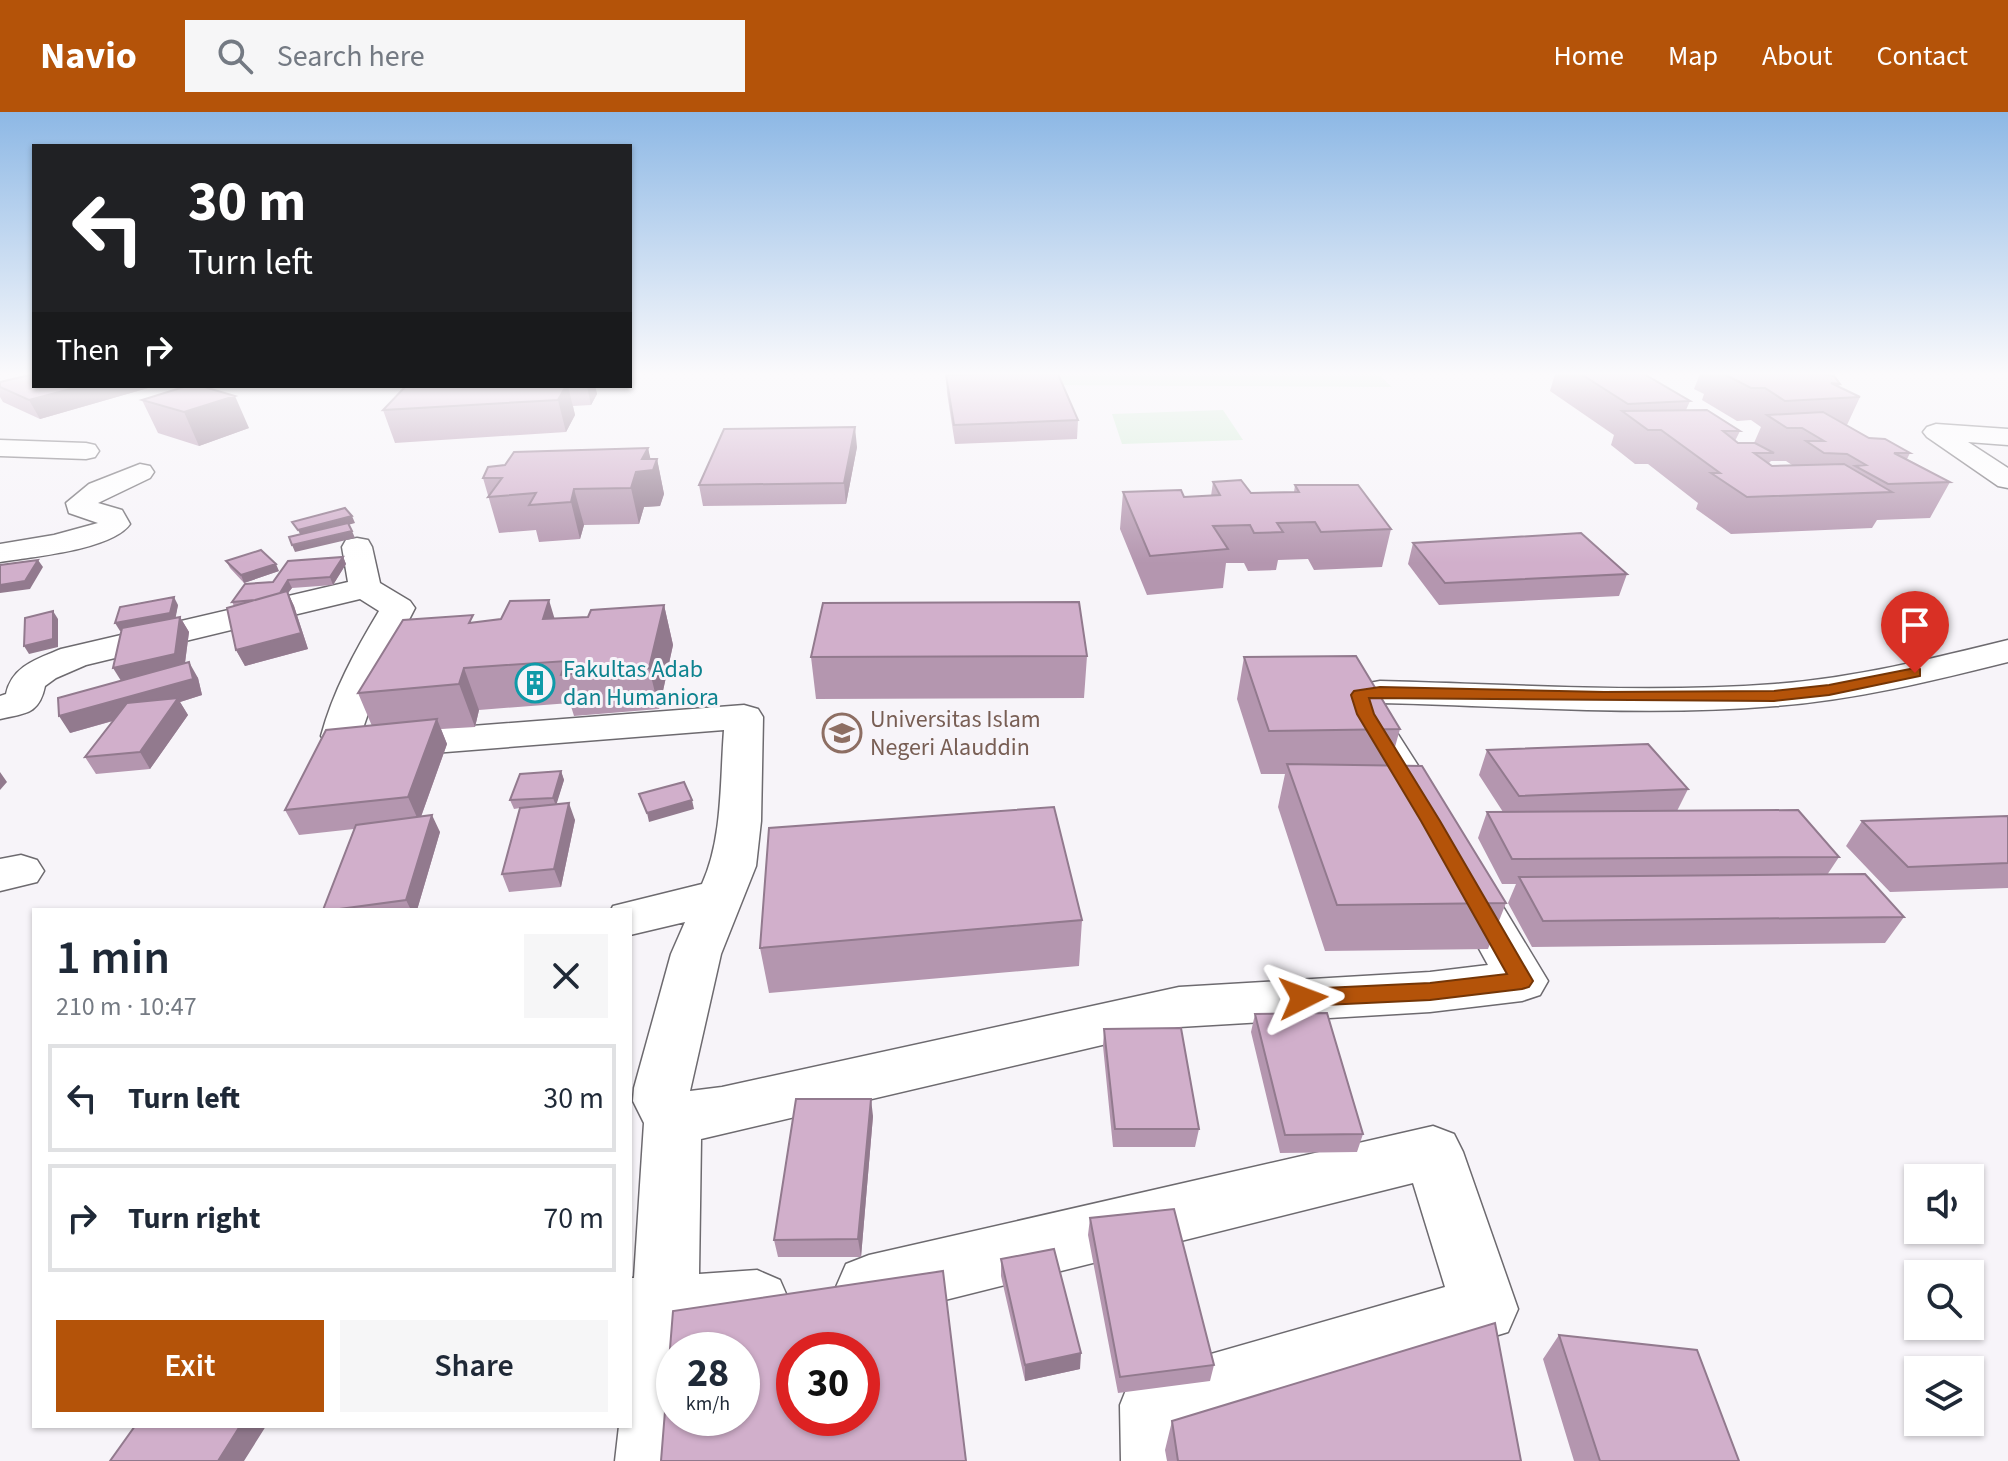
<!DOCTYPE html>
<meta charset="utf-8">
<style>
body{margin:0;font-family:"Source Sans 3",sans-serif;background:#f6f6f7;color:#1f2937;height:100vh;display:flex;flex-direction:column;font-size:30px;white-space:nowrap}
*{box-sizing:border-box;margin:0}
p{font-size:26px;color:#747a83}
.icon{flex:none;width:44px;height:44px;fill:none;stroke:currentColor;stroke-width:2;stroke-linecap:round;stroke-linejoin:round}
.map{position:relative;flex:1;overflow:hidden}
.details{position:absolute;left:32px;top:796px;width:600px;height:520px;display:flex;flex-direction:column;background:#fff;border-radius:0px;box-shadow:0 2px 6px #0004}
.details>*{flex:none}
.guide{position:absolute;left:32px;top:32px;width:600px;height:244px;border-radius:0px;box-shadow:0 2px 6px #0004;background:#202124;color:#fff;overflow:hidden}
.buttons{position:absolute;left:1904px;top:1052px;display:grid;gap:16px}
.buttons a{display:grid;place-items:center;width:80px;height:80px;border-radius:0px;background:#fff;box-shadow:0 2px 6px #0004;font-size:40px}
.speed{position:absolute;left:656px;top:1220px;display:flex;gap:16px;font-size:40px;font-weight:700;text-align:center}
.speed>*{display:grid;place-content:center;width:104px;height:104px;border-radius:50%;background:#fff;box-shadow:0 2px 6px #0004;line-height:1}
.speed small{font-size:20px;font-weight:400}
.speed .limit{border:12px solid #d22;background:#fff;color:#111}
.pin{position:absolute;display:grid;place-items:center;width:68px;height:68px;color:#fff;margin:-82px -34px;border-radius:50% 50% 50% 0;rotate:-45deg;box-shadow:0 0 8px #0007}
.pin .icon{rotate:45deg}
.me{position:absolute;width:88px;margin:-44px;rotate:87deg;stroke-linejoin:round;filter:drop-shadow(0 0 6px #0008)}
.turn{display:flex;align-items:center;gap:28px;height:168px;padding:0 24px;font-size:36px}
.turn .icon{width:104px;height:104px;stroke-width:2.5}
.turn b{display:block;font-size:56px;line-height:68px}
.then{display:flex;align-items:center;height:76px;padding:0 24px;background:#0003;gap:16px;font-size:30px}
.round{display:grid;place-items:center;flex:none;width:84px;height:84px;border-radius:0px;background:#f6f6f7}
.head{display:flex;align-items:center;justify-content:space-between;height:136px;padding:0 24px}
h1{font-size:48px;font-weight:600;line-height:60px}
.primary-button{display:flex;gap:16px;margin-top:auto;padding:16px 24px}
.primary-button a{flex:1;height:92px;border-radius:0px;background:#b45309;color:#fff;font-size:32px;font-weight:600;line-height:92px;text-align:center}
.primary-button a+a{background:#f6f6f7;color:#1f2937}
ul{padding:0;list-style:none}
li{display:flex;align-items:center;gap:24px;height:108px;margin:0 16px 12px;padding:0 8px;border:4px solid #e0e1e3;border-radius:0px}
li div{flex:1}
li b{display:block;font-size:30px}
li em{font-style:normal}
header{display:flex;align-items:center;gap:48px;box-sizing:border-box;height:112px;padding:0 40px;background:#b45309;color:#fff}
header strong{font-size:38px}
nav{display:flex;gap:44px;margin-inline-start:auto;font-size:28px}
.search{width:560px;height:72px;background:#f6f6f7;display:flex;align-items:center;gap:20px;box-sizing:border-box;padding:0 28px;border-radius:0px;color:#747a83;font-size:30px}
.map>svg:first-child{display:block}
.green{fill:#d4edd7}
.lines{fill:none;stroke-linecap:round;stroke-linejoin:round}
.street-casing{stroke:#6d6a6f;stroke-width:3}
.street{fill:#fff;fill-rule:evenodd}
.wall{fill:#b496af;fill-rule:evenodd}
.shaded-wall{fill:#927a8e}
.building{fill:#d1afcb;stroke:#927a8e;stroke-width:2;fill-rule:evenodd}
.route{fill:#b45309;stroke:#753606;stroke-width:2}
.labels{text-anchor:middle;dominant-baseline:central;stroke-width:6;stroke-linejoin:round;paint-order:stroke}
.culture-label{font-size:24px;fill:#0d838f;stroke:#f7f4f9;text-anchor:start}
.education-label{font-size:24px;fill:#785e54;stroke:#f7f4f9;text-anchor:start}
</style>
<header>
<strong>Navio</strong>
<div class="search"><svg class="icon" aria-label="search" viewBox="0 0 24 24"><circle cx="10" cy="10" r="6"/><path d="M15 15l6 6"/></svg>Search here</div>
<nav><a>Home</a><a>Map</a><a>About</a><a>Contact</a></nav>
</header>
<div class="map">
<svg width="2008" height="1349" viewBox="0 0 2008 1349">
<rect width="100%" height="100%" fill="#f7f4f9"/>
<path class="green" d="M 1045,262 L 1378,262 L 1392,275 L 1048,273 Z
M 1223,298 L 1243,328 L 1122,332 L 1112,302 Z"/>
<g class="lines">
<defs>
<path id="street" d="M 1936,312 L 2008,317 L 2008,333 L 1968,330 L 2008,356 L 2008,376 L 1998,374 L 1927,325 L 1923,320 L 1927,315 Z
M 0,328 L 86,331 L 95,333 L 99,339 L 95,345 L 86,347 L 0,344 Z
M 140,352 L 150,354 L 154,360 L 150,366 L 98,391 L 122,398 L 130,412 C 112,438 31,445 0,450 L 0,432 L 54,423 L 98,411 L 69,401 L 66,391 L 89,372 Z
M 357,426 L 368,428 L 372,435 L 380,471 L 410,489 L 415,496 L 383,558 L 362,619 L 408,619 L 744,593 L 758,597 L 763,605 L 761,709 L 756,754 L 721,842 L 690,979 L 722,975 L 1179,875 L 1430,860 L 1488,853 L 1443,771 L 1450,760 L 1466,755 L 1482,760 L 1548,869 L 1540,883 L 1522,889 L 1430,900 L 1179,915 L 701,1027 L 699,1162 L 757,1158 L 780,1168 L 790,1191 L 780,1214 L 757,1224 L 696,1228 L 696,1238 L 674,1238 L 674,1306 L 691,1306 L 689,1349 L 615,1349 L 619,1314 L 630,1314 L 630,1166 L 634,1166 L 644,1011 L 633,989 L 634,976 L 671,842 L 685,810 L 630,823 L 630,798 L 611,798 L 613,794 L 702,772 C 723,726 720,669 724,618 L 408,643 L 348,643 L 334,639 L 321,624 C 333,579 355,539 379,499 L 360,487 L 86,553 L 56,566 L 45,574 C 39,603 25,601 0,607 L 0,584 L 6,582 C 12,554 37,547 61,537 L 348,470 L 342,435 L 346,428 Z
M 2008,528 L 2008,550 C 1932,569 1855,588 1776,594 C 1645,605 1513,594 1382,591 L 1385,602 L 1449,702 L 1442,712 L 1427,716 L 1412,712 L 1347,602 L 1341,583 L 1347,575 L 1380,569 C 1511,572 1644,582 1775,572 C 1854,566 1931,547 2008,528 Z
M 21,743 L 37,748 L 44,759 L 37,770 L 0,779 L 0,747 Z
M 1433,1014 L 1454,1022 L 1463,1040 L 1518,1197 L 1508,1220 L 1192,1317 L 1195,1349 L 1121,1349 L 1120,1293 L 1130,1268 L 1155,1258 L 1445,1175 L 1413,1071 L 869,1207 L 846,1198 L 836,1175 L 846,1152 L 869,1143 Z"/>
</defs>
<use href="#street" class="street-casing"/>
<use href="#street" class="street"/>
</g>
<path class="wall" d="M 1555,262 L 1644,262 L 1690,289 L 1686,298 L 1740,319 L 1735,329 L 1738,331 L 1754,331 L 1761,315 L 1751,308 L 1737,309 L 1702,288 L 1704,282 L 1694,277 L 1700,262 L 1824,262 L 1840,272 L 1839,275 L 1860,285 L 1847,313 L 1869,326 L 1910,341 L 1907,347 L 1950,370 L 1930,406 L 1877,408 L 1872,416 L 1731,422 L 1696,397 L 1698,391 L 1648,352 L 1635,352 L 1611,333 L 1614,323 L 1550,279 ZM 1771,349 L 1786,349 L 1792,353 L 1772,354 L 1769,351 Z
M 946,263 L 1078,308 L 1077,327 L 955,332 L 947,281 Z
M 0,270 L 148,276 L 40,307 L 3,290 L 0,285 Z
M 423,274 L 595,274 L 597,282 L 591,293 L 573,294 L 575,303 L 566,320 L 395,331 L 383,298 Z
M 142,288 L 249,316 L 199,334 L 158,321 Z
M 857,335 L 846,392 L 703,394 L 699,373 Z
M 648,336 L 650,347 L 657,347 L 664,382 L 660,394 L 644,395 L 639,412 L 584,413 L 580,427 L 539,430 L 536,418 L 499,421 L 483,366 L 505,353 Z
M 1213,370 L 1251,381 L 1294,380 L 1295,373 L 1391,417 L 1382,455 L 1314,458 L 1308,447 L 1278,448 L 1276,458 L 1248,459 L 1244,451 L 1226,451 L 1223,476 L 1147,483 L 1120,417 L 1123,380 L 1184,385 L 1211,384 Z
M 1413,431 L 1627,462 L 1619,484 L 1439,493 L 1408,452 Z
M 343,445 L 346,452 L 333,473 L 292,476 L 288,481 L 294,494 L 308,537 L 245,554 L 236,538 L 234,494 L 232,490 L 273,470 Z
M 226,449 L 279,459 L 244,471 L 230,456 Z
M 178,493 L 175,506 L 180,505 L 189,520 L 185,551 L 198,566 L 202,583 L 180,590 L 188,603 L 150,657 L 96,662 L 85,645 L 113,609 L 70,621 L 121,569 L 121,519 L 120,519 Z
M 664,493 L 673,533 L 659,597 L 574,604 L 570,591 L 479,598 L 475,615 L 441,617 L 447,632 L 421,705 L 440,720 L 417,798 L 323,798 L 354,717 L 299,723 L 285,698 L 372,614 L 358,581 L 476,510 L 588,505 Z
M 1087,544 L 1084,586 L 816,587 L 811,545 Z
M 1244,545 L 1400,617 L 1390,653 L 1506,791 L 1488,837 L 1325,839 L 1278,695 L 1285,662 L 1261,662 L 1237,587 Z
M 1487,638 L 1688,677 L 1677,699 L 1839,745 L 1827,763 L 1904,805 L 1885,831 L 1532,835 L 1508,791 L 1516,772 L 1502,772 L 1478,726 L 1487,700 L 1503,700 L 1479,663 Z
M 561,659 L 564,668 L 556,692 L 575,708 L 561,775 L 509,780 L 502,762 L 520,696 L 514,697 L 510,688 Z
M 2008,704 L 2008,776 L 1890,780 L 1846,734 L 1862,709 Z
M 1082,808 L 1079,854 L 769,881 L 760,836 Z
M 1255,902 L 1363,1022 L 1357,1040 L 1280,1041 L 1251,920 Z
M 1104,917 L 1199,1017 L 1195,1035 L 1113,1035 L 1103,934 Z
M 873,1004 L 861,1145 L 778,1145 L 774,1128 Z
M 1090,1106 L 1214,1253 L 1210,1269 L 1118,1281 L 1088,1123 Z
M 1001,1147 L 1080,1257 L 1025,1269 L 1001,1164 Z
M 1559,1223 L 1739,1349 L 1574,1349 L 1543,1247 Z
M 1172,1309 L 1521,1349 L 1167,1349 L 1165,1338 Z"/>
<path class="shaded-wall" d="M 82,274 L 146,274 L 148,276 L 40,307 L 29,288 Z
M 566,274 L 568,274 L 575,303 L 566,320 L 558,288 Z
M 587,274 L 595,274 L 597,282 L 591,293 Z
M 235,284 L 249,316 L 199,334 L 184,300 Z
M 855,315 L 857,335 L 846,392 L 844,371 Z
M 648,336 L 653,358 L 657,347 L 664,382 L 660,394 L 644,395 L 639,412 L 631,376 L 642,347 Z
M 574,377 L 584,413 L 580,427 L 571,390 Z
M 352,404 L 355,411 L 302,426 L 298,418 Z
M 352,419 L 355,426 L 295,440 L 292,433 Z
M 343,445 L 346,452 L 333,473 L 330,465 Z
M 38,448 L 43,455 L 30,477 L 0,481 L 0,473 Z
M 276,452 L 279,459 L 244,471 L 241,463 Z
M 288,468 L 292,476 L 288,481 L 294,494 L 308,537 L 245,554 L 236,538 L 276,486 Z
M 174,485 L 178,493 L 175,509 L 120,519 L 115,511 Z
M 549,488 L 561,528 L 543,507 Z
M 664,493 L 673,533 L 659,597 L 649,556 Z
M 53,499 L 58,507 L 58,535 L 29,542 L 24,534 Z
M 180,505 L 189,520 L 184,558 L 123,572 L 113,556 Z
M 189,550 L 198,566 L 202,583 L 180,590 L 188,603 L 150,657 L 140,640 L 175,591 L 70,621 L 59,604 Z
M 464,556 L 479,598 L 475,615 L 459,572 Z
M 437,607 L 447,632 L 419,710 L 408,685 Z
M 561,659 L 564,668 L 556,694 L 553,686 Z
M 0,660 L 7,670 L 0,678 Z
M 692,688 L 694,697 L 649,710 L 647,701 Z
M 569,691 L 575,708 L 561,775 L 554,757 Z
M 432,703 L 440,720 L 417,798 L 411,798 L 406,788 Z
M 871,987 L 873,1004 L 861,1145 L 858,1127 Z
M 1081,1241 L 1080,1257 L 1025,1269 L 1025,1253 Z
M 240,1314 L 266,1314 L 244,1349 L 218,1349 Z"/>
<path class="building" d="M 34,262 L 34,274 L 82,274 L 29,288 L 0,275 L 0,270 Z
M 976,262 L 1058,262 L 1078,308 L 954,313 L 946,263 Z
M 1581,262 L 1644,262 L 1690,289 L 1628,292 Z
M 1724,262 L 1824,262 L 1834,264 L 1840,272 L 1831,271 L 1860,285 L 1785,289 L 1765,276 L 1751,276 Z
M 187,274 L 201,274 L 235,284 L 184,300 L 142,288 Z
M 423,274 L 566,274 L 558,288 L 383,298 L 405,275 Z
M 1707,298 L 1740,319 L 1723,319 L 1738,331 L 1755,331 L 1774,341 L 1754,341 L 1772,354 L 1844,352 L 1892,380 L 1747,385 L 1711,361 L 1720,361 L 1661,318 L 1648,318 L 1622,299 Z
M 1823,300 L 1869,326 L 1885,327 L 1910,341 L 1894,341 L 1950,370 L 1888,372 L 1855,354 L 1866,353 L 1847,342 L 1824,341 L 1806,329 L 1824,329 L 1802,316 L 1787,316 L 1767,303 Z
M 855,315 L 844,371 L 699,373 L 724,317 Z
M 648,336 L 642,347 L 657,347 L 653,358 L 636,360 L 631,376 L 574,377 L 571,390 L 529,393 L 536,381 L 488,385 L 502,366 L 483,366 L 488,355 L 505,353 L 514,340 Z
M 1241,368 L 1251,381 L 1299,380 L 1295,373 L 1358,373 L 1391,417 L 1321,420 L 1315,410 L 1277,411 L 1283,420 L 1254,421 L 1250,413 L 1213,414 L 1228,437 L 1150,444 L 1123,380 L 1181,378 L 1184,385 L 1220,383 L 1213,370 Z
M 345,396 L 352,404 L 298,418 L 292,410 Z
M 348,411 L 352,419 L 292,433 L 289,425 Z
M 1581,421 L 1627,462 L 1445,471 L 1413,431 Z
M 261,438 L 276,452 L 241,463 L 226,449 Z
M 343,445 L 330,465 L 288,468 L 280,481 L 255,488 L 232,490 L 245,472 L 273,470 L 288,449 Z
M 38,448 L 25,469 L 0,473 L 0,453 Z
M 287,479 L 301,521 L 236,538 L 227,496 Z
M 174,485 L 170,501 L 115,511 L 120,495 Z
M 549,488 L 543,507 L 588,505 L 591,498 L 664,493 L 649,556 L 561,563 L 566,549 L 464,556 L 459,572 L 358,581 L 403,508 L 473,503 L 469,511 L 501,507 L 510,489 Z
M 1079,490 L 1087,544 L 811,545 L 823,491 Z
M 53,499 L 53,527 L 24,534 L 25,506 Z
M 180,505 L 175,542 L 113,556 L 122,516 Z
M 1356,544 L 1400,617 L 1269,619 L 1244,545 Z
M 189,550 L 193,567 L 59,604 L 58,586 Z
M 178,586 L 140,640 L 85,645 L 127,591 Z
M 437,607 L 408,685 L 285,698 L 326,618 Z
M 1648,632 L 1688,677 L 1519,684 L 1487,638 Z
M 1287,652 L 1422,654 L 1506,791 L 1337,793 Z
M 561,659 L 553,686 L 510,688 L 520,662 Z
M 684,670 L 692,688 L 647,701 L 639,682 Z
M 569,691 L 554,757 L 502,762 L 520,696 Z
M 1054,695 L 1082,808 L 760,836 L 769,716 Z
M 1798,698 L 1839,745 L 1512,747 L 1487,700 Z
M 432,703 L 406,788 L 332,798 L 323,798 L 356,713 Z
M 2008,704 L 2008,751 L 1908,755 L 1862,709 Z
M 1865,762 L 1904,805 L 1543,809 L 1519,765 Z
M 1327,901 L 1363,1022 L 1285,1023 L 1255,902 Z
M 1181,916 L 1199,1017 L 1115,1017 L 1104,917 Z
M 796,987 L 871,987 L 858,1127 L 774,1128 Z
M 1174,1097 L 1214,1253 L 1120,1265 L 1090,1106 Z
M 1054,1137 L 1081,1241 L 1025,1253 L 1001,1147 Z
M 943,1159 L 966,1349 L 661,1349 L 673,1199 ZM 674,1238 L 742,1238 L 742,1306 L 674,1306 ZM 794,1238 L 862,1238 L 862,1306 L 794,1306 Z
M 1495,1211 L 1521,1349 L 1178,1349 L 1172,1309 Z
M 1559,1223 L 1697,1238 L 1739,1349 L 1600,1349 Z
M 135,1314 L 240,1314 L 218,1349 L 110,1349 Z"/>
<linearGradient id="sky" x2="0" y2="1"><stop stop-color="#8db8e5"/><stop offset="0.58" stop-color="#fbfafc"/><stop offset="1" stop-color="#fbfafc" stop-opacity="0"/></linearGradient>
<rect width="2008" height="451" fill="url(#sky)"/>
<path class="route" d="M 1915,556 L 1920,557 L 1920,564 L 1829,583 L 1774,589 L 1369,586 L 1374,602 L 1440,709 L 1533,869 L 1529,875 L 1522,877 L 1430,888 L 1303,894 L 1295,892 L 1291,886 L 1295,879 L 1303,877 L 1430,871 L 1507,862 L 1421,709 L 1357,602 L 1351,583 L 1354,579 L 1380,575 L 1604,580 L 1774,579 L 1829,573 Z"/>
<defs>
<symbol id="building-ring" viewBox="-11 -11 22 22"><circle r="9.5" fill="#f7f4f9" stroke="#0f9aa8" stroke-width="1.5"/><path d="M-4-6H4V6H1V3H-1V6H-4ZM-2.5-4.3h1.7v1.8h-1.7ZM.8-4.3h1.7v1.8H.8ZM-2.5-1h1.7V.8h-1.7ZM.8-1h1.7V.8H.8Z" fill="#0f9aa8"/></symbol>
<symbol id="university-ring" viewBox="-11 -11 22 22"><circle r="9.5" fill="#f7f4f9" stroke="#8d6e63" stroke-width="1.5"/><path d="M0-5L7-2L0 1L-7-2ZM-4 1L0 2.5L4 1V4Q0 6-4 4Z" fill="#8d6e63"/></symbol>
</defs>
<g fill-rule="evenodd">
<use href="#building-ring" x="513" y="549" width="44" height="44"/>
<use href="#university-ring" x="820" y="599" width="44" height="44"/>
</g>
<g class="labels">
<g class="culture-label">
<text x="563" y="557">Fakultas Adab<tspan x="563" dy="28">dan Humaniora</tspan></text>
</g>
<g class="education-label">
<text x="870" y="607">Universitas Islam<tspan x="870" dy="28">Negeri Alauddin</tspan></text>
</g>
</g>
</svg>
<div class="buttons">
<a><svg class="icon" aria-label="sound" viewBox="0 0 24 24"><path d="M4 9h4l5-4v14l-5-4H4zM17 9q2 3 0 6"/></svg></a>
<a><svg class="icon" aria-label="search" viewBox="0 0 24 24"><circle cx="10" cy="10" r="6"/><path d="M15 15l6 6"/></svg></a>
<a><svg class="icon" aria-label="layers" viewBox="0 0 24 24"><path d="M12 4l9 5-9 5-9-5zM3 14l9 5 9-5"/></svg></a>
</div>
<div class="speed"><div>28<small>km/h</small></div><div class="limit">30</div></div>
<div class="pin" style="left:1915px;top:561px;background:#d93025"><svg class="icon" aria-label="arrive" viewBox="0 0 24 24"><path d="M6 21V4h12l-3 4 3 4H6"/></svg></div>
<svg class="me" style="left:1303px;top:886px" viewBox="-20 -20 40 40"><path d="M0-17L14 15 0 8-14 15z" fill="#b45309" stroke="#fff" stroke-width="4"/></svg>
<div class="guide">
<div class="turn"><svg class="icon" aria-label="left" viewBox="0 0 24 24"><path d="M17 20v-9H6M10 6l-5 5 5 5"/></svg><div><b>30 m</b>Turn left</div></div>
<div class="then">Then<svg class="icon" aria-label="right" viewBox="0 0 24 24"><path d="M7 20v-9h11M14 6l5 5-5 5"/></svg></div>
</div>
<section class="details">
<div class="head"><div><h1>1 min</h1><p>210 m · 10:47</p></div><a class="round"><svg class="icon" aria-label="close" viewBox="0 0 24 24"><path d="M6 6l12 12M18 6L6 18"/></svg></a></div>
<ul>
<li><svg class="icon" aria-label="left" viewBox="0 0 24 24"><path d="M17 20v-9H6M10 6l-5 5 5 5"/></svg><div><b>Turn left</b></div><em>30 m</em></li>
<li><svg class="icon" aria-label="right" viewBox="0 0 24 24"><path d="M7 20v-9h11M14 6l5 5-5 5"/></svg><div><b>Turn right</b></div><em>70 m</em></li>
</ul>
<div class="primary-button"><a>Exit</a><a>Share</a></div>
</section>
</div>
